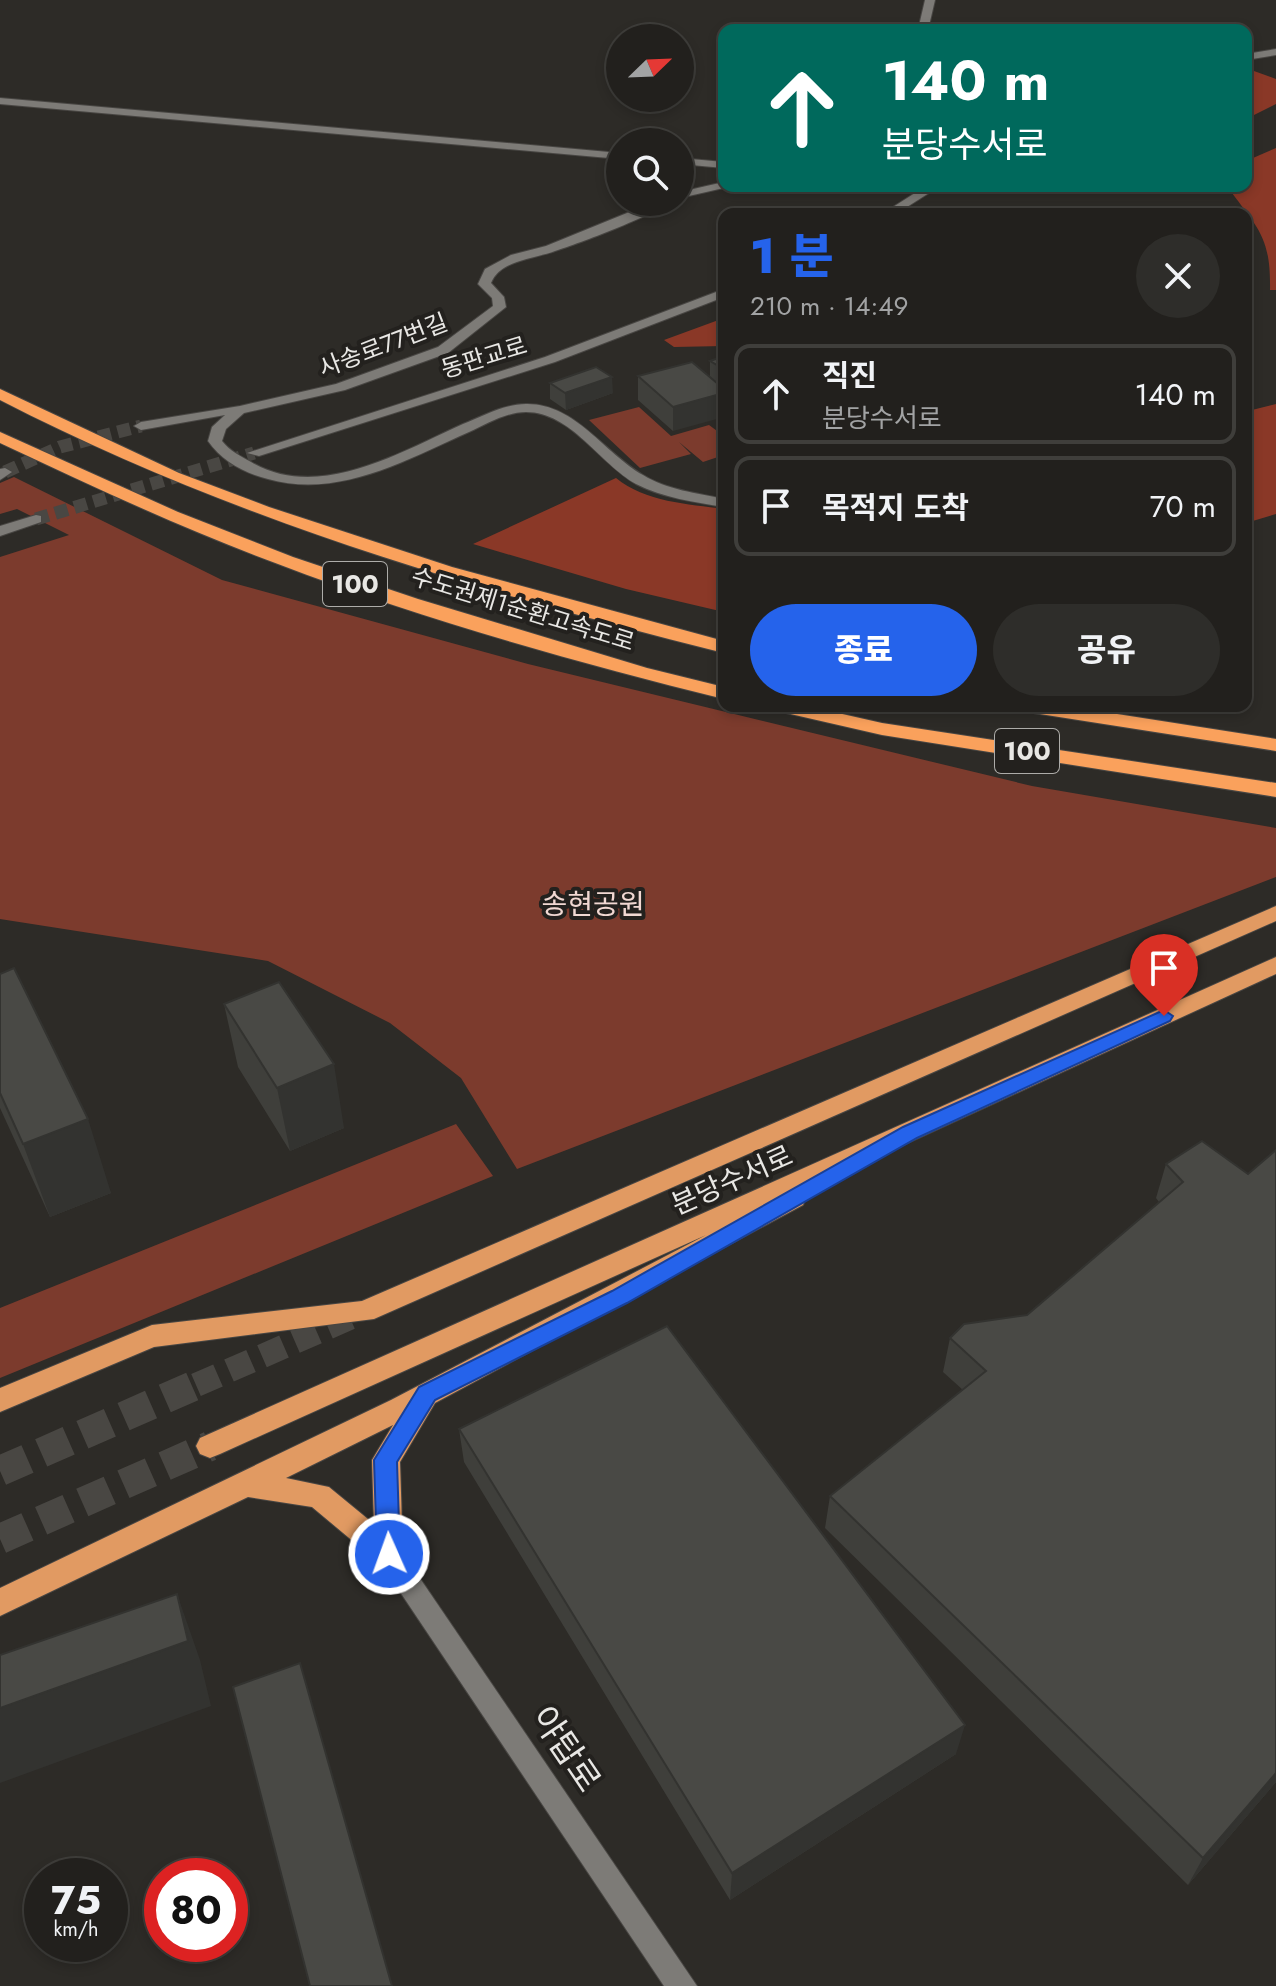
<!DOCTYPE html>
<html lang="ko">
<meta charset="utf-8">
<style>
body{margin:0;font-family:Jost,"Noto Sans KR",sans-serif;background:#2e2d2a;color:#f1f3f6;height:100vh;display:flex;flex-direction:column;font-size:30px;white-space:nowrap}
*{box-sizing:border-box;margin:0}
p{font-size:26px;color:#a2a3a4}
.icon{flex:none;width:44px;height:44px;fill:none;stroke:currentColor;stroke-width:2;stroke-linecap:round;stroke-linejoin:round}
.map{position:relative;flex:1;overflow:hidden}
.sheet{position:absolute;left:718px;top:208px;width:534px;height:504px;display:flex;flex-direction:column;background:#22201d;border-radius:16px;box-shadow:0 4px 12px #0003,0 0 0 2px #3f3e3b}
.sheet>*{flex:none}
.banner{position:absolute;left:718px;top:24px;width:534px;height:168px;border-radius:16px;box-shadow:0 4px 12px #0003,0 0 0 2px #3f3e3b;background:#00695c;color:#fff;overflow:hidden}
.needle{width:52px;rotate:67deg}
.tools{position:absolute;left:606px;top:24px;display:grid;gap:16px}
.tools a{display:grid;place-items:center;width:88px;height:88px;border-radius:50%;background:#22201d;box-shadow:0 4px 12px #0003,0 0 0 2px #3f3e3b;font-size:40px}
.speed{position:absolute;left:24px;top:1858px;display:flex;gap:16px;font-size:40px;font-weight:700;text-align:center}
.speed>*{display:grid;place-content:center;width:104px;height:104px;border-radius:50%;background:#22201d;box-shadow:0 4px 12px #0003,0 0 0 2px #3f3e3b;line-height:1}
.speed small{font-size:20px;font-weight:400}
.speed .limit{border:12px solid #d22;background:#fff;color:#111}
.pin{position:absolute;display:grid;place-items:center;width:68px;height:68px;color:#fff;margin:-82px -34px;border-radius:50% 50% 50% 0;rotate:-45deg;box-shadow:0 0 8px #0007}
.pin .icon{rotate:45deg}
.me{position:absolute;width:88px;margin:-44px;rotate:358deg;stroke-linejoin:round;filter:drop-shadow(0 0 6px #0008)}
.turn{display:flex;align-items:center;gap:28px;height:168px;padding:0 32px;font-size:36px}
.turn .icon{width:104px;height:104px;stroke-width:2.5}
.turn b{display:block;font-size:56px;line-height:68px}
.round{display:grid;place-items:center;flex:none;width:84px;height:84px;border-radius:42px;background:#2e2d2a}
.overview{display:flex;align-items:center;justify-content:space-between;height:136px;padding:0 32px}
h1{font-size:48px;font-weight:800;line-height:60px;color:#2563eb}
.cta{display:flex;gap:16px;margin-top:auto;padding:16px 32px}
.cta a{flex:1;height:92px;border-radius:48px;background:#2563eb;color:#fff;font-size:32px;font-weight:800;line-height:92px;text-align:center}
.cta a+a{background:#2e2d2a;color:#f1f3f6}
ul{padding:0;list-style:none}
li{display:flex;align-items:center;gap:24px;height:100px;margin:0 16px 12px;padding:0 16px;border:4px solid #3f3e3b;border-radius:16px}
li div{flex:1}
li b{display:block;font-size:30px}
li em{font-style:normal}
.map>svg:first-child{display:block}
.green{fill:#7c3b2d}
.forest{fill:#8a3827}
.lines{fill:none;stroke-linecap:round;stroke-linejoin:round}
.minor-tunnel{stroke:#494743;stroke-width:13;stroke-dasharray:13 7;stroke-linecap:butt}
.secondary-tunnel{stroke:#494743;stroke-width:13;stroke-dasharray:13 7;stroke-linecap:butt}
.trunk-tunnel-far1{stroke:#494743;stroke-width:24;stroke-dasharray:24 12;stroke-linecap:butt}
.trunk-tunnel{stroke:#494743;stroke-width:30;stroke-dasharray:30 15;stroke-linecap:butt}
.minor-casing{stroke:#484643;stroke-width:2}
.tertiary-casing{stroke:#484643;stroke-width:2}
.secondary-casing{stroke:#484643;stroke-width:2}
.trunk-casing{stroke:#484643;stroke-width:2}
.motorway-casing{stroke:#484643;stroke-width:2}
.minor{fill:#7d7b77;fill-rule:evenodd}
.tertiary{fill:#7d7b77;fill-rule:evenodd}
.secondary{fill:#7d7b77;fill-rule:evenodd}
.trunk{fill:#e19a62;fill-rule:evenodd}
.motorway{fill:#faa15c;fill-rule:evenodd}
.wall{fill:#3f3f3b}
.shaded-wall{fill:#333330}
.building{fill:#494945;stroke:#333330;stroke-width:2}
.route{fill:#2563eb;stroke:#184099;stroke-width:2}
.labels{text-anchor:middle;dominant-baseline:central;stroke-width:8;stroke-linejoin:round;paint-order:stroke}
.far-street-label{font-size:24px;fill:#e8e7e4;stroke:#23211e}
.shield{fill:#23211e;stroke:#adaca9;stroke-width:2}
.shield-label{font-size:26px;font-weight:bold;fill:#e8e7e4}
.park-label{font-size:28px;fill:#f1d8d2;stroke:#23211e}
.street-label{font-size:28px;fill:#e8e7e4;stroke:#23211e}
.near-street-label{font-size:34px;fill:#e8e7e4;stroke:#23211e}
</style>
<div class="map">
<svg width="1276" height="1986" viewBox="0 0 1276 1986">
<rect width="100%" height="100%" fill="#2d2b27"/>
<path class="green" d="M 639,407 L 671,436 L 709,425 L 724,436 L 724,455 L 703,462 L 679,442 L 691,454 L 640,468 L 589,420 Z
M 14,477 L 222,580 L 528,664 L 1032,786 L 1276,828 L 1276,877 L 517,1169 L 461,1078 L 390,1023 L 268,961 L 0,919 L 0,557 L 69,535 L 17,509 L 0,514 L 0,483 Z
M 456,1124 L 493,1176 L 0,1378 L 0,1308 Z"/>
<path class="forest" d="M 1254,71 L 1276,79 L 1276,104 L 1246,119 L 1246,73 Z
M 1276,148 L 1276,290 L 1270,290 C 1271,235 1257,228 1227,186 L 1246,186 L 1246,161 Z
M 724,318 L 724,346 L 674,347 L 664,340 Z
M 1276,404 L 1276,514 L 1246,523 L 1246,415 L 1252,410 Z
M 616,478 C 645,502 688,504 724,509 L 724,612 L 626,589 L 473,544 Z"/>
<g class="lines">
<path class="minor-tunnel" d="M 5,472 L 60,447 L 141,426"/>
<path class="secondary-tunnel" d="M 36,519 L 254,453"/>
<path class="trunk-tunnel-far1" d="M 196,1385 L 361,1313"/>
<path class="trunk-tunnel" d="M 0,1471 L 200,1383
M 0,1539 L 210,1446"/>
<defs>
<path id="minor" d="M 925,0 L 935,0 L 928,30 L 918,30 Z
M 0,98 L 620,153 L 620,159 L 0,104 Z
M 680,158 L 724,162 L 724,168 L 680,164 Z
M 724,182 L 724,186 L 728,187 L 680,198 L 680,192 Z
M 654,202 L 670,202 C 652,216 580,243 555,251 C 534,259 500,260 491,283 L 504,297 L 506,307 L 448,353 L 345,390 L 244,413 L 226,429 L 222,441 C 230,451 240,456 251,462 C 319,502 400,452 463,424 C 483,416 504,404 526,404 C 575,403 604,453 643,475 C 667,490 697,493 724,499 L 724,507 C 695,502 663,498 636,484 C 600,464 571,412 526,412 C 506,412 487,424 469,432 C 406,460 339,499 268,479 C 244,473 222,461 208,441 L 212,427 L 225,415 L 141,430 L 134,426 L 141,422 L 240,406 L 336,384 L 438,347 L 493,306 L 492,298 L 478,284 L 485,269 L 511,255 L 546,246 Z
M 5,468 L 12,472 L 0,480 L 0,469 Z"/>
<path id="tertiary" d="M 389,1542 L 398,1546 L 697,1986 L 664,1986 L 380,1562 L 376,1554 L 380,1546 Z"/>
<path id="secondary" d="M 1276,49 L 1276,55 L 1246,60 L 1246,54 Z
M 926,186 L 940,186 L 896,214 L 882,214 Z
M 724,289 L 724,297 L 555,362 L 259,456 L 247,453 L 545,357 Z
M 36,515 L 41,516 L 41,522 L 0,536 L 0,526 Z"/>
<path id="trunk" d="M 1276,906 L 1276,921 L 374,1319 L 154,1347 L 0,1412 L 0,1388 L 152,1325 L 362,1301 Z
M 1276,957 L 1276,974 L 803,1191 L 806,1198 L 803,1205 L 435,1403 L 400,1462 L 403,1554 L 399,1563 L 389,1567 L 379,1563 L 312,1507 L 248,1497 L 0,1616 L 0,1588 L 391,1400 L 706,1235 L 220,1454 L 210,1458 L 200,1454 L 196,1446 L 200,1438 ZM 393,1425 L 372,1460 L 374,1524 L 329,1487 L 286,1478 Z"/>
<path id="motorway" d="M 0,389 L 179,473 L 269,507 L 452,567 L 724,641 L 724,653 C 475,591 229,518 0,400 Z
M 0,432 L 178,512 L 293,557 L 418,599 L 647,668 L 724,687 L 724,699 C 574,662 422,619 278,564 C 183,529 92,486 0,443 Z
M 770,706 L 807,706 L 882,723 L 1276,783 L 1276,797 L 882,735 L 773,710 Z
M 1017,706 L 1066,706 L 1276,739 L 1276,751 L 1027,712 Z"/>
</defs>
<use href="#minor" class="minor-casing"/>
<use href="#tertiary" class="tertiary-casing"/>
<use href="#secondary" class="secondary-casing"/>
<use href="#trunk" class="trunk-casing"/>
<use href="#motorway" class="motorway-casing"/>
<use href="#minor" class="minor"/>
<use href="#tertiary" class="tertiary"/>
<use href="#secondary" class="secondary"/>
<use href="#trunk" class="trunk"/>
<use href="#motorway" class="motorway"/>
</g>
<path class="wall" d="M 724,356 L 724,386 L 710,378 L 673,431 L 638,400 L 638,376 L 710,377 L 710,361 Z
M 550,383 L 613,393 L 566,410 L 550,399 Z
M 0,974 L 111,1193 L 50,1217 L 0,1108 Z
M 224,1004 L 344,1128 L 290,1151 L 238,1067 Z
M 1202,1141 L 1276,1782 L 1188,1885 L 825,1528 L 830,1496 L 963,1390 L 943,1372 L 950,1338 L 1027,1315 L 1159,1202 L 1156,1198 L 1166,1164 Z
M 459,1429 L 956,1754 L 730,1900 L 464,1462 Z"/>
<path class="shaded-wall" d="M 612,377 L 613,393 L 566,410 L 565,393 Z
M 724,393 L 724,417 L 673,431 L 673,407 Z
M 334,1064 L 344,1128 L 290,1151 L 277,1088 Z
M 88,1119 L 111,1193 L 50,1217 L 23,1144 Z
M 177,1594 L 200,1660 L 211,1706 L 0,1783 L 0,1708 Z
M 965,1725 L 956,1754 L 730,1900 L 732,1873 Z
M 1276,1773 L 1276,1782 L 1188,1885 L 1203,1858 Z"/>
<path class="building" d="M 724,356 L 724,369 L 710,361 Z
M 692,362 L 724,389 L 724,393 L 673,407 L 638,376 Z
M 596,367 L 612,377 L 565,393 L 550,383 Z
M 14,968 L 88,1119 L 23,1144 L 0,1093 L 0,974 Z
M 279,982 L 334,1064 L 277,1088 L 224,1004 Z
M 1202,1141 L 1248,1174 L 1276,1150 L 1276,1773 L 1203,1858 L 830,1496 L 986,1371 L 950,1338 L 964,1324 L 1027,1315 L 1183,1182 L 1166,1164 Z
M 667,1326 L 965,1725 L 732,1873 L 459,1429 Z
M 177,1594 L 188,1641 L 0,1708 L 0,1655 Z
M 300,1663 L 392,1986 L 310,1986 L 233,1687 Z"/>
<path class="route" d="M 1164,1010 L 1173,1016 L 1170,1021 L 917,1138 L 627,1303 L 435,1400 L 397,1462 L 400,1554 L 397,1561 L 389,1565 L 380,1561 L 377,1554 L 374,1460 L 419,1387 L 612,1291 L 903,1127 Z"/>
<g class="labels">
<g class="far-street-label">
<text transform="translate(383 345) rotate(-21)">사송로77번길</text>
<text transform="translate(484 357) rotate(-17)">동판교로</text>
<text transform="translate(523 609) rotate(17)">수도권제1순환고속도로</text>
</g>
<g class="shield">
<rect x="323" y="562" width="64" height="44" rx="6"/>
<rect x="995" y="729" width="64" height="44" rx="6"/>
</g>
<g class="shield-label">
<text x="355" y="584">100</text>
<text x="1027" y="751">100</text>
</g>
<g class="park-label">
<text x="593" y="904">송현공원</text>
</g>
<g class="street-label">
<text transform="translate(732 1180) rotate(-24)">분당수서로</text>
</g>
<g class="near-street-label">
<text transform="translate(566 1749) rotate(56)">야탑로</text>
</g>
</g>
</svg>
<div class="tools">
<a><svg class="needle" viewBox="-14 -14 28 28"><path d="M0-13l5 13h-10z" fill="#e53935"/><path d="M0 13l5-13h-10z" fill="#a2a3a4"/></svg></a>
<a><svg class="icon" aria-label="search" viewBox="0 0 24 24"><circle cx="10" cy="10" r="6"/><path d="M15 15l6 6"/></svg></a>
</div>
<div class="speed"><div>75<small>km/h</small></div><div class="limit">80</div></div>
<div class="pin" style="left:1164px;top:1016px;background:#d93025"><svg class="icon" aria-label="arrive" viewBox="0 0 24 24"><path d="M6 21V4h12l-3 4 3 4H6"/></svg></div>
<svg class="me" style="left:389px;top:1554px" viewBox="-20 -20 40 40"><circle r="17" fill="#2563eb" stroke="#fff" stroke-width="3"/><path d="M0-11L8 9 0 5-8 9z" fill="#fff"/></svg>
<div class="banner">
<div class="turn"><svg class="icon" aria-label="ahead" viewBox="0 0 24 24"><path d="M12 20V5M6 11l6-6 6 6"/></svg><div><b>140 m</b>분당수서로</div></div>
</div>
<section class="sheet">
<div class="overview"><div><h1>1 분</h1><p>210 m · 14:49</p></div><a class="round"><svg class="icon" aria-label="close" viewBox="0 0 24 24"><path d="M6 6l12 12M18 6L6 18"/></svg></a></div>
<ul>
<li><svg class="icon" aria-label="ahead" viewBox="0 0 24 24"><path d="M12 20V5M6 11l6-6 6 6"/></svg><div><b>직진</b><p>분당수서로</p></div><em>140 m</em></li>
<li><svg class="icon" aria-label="arrive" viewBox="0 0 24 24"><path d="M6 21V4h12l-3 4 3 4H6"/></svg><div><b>목적지 도착</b></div><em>70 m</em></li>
</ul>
<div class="cta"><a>종료</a><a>공유</a></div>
</section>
</div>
